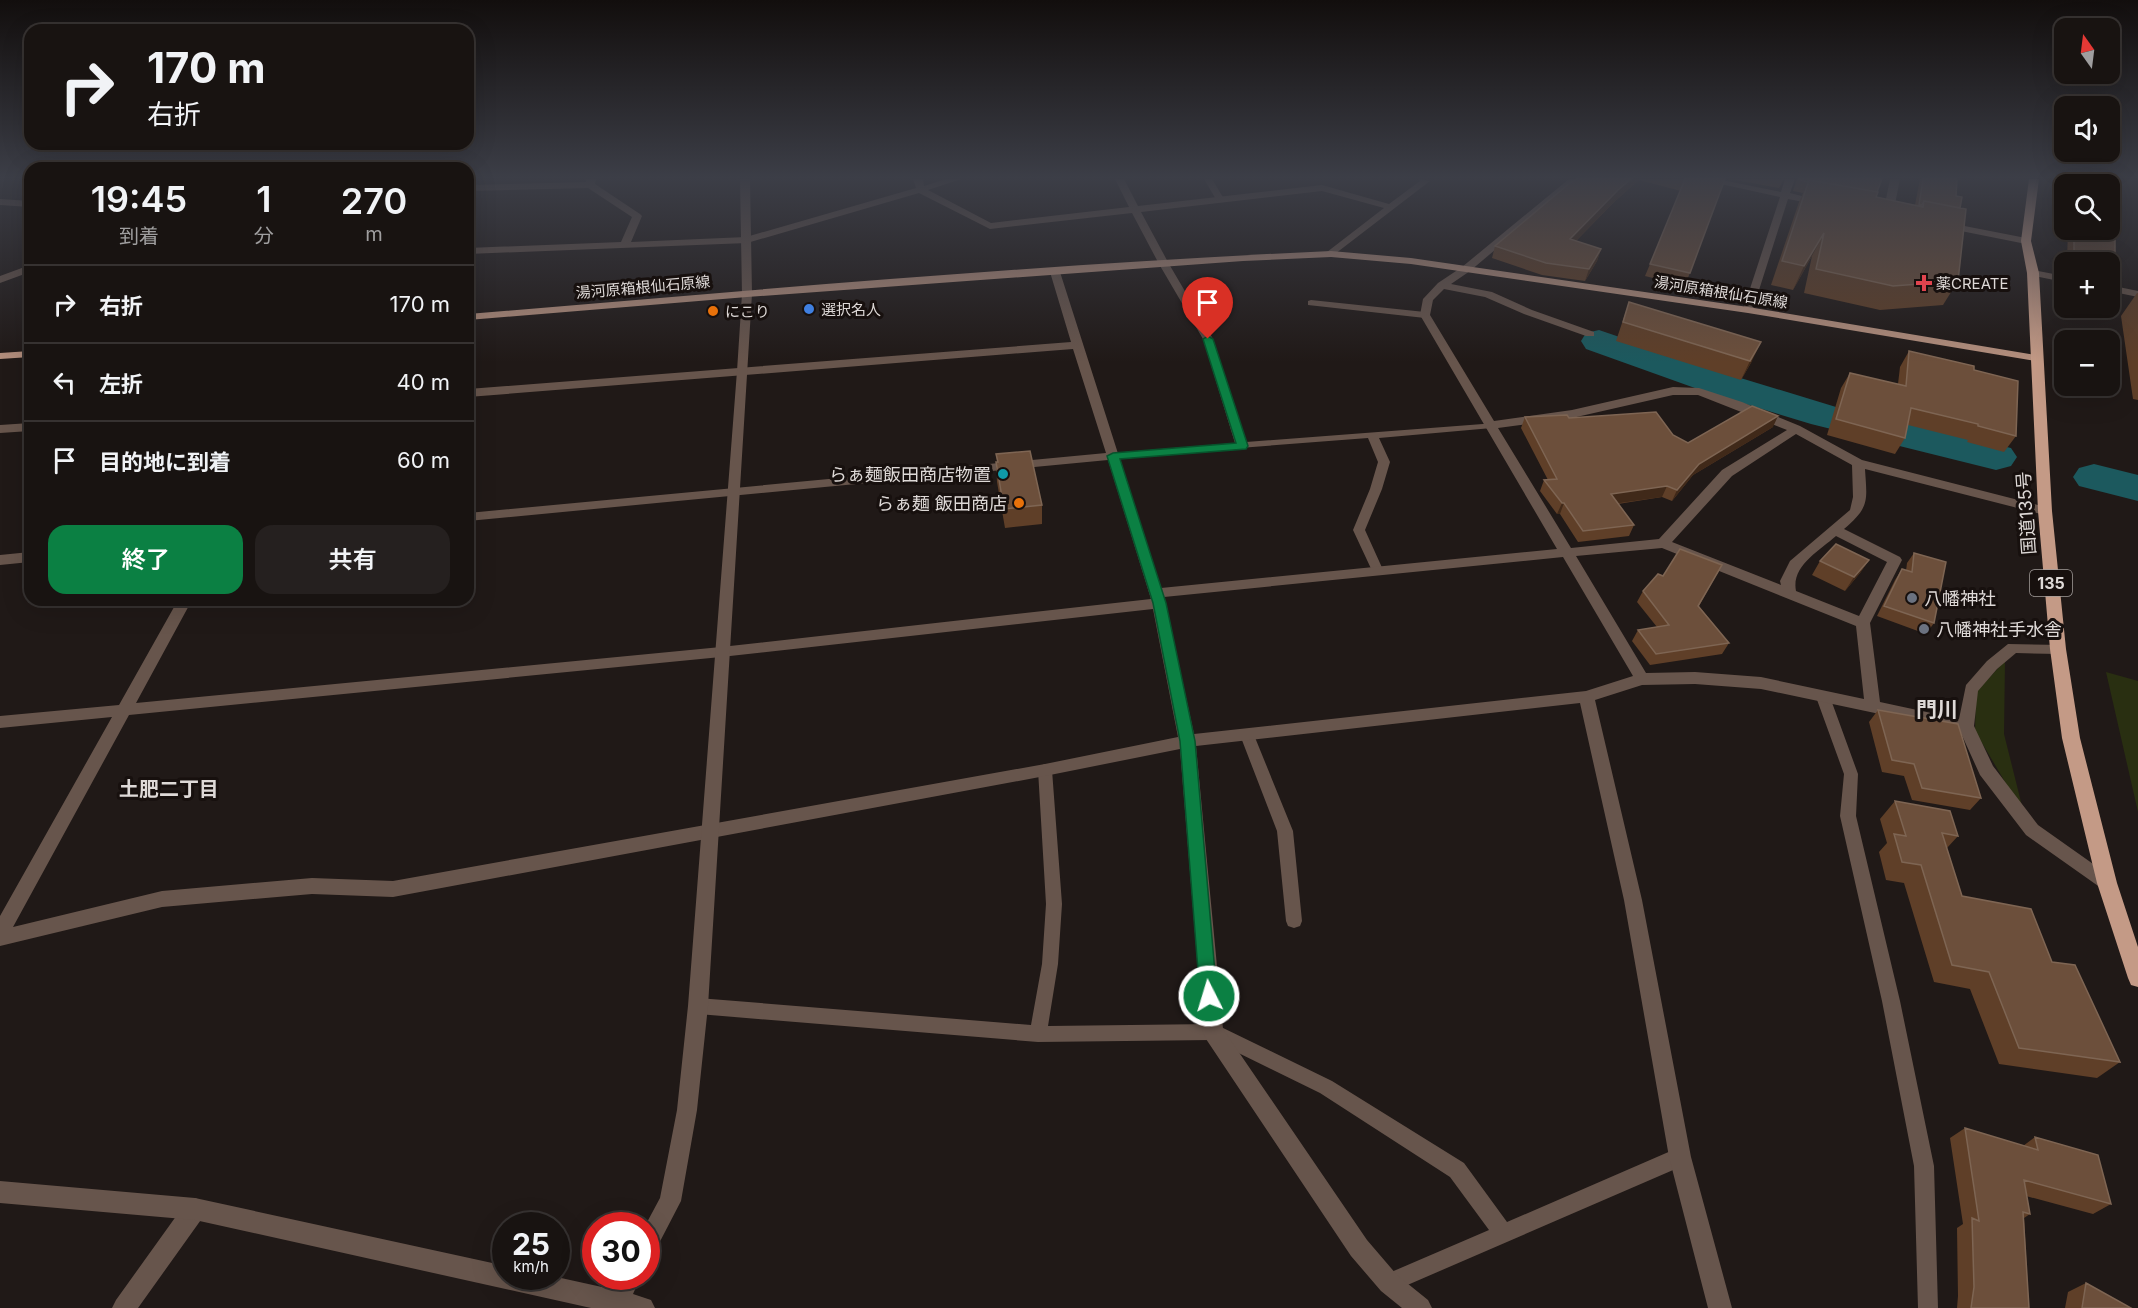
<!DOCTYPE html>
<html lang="ja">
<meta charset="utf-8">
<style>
body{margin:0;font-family:Inter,"Noto Sans JP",sans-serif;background:#25201f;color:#f1f3f6;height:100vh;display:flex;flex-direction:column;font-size:22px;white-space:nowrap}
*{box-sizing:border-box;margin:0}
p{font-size:20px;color:#9f9e9f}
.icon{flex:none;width:33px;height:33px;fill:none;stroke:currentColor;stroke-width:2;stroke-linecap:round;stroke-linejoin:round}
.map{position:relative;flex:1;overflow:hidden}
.details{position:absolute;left:24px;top:162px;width:450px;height:444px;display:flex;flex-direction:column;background:#181311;border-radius:18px;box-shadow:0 6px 24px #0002,0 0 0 2px #363231}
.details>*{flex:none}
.hud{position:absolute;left:24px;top:24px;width:450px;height:126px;border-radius:18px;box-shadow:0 6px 24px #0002,0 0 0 2px #363231;background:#181311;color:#f1f3f6;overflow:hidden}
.needle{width:39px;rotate:346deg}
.tools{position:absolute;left:2054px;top:18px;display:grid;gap:12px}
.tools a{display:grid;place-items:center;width:66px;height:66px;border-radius:12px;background:#181311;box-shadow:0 6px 24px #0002,0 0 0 2px #363231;font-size:30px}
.speed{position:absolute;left:492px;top:1212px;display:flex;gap:12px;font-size:30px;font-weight:700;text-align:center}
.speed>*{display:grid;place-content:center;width:78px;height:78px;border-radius:50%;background:#181311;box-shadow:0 6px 24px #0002,0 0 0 2px #363231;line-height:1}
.speed small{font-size:15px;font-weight:400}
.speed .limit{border:9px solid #d22;background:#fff;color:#111}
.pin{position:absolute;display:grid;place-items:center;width:51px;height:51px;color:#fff;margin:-62px -26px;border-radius:50% 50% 50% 0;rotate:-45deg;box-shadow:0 0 6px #0007}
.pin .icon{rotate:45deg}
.me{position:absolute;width:66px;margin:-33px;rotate:355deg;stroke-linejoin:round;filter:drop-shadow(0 0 4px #0008)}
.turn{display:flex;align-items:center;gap:21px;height:126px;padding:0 24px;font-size:27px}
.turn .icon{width:78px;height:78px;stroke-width:2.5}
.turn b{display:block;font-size:42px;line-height:51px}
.eta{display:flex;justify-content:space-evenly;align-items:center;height:102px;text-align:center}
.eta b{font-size:36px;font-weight:600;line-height:42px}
.button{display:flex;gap:12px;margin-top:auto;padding:12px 24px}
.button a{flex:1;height:69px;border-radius:18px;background:#0b8043;color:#fff;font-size:24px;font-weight:600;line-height:69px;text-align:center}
.button a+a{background:#25201f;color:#f1f3f6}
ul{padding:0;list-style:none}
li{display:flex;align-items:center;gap:18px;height:78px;padding:0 24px;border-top:2px solid #363231}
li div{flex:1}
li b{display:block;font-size:22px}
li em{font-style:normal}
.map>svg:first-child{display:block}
.green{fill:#292f11}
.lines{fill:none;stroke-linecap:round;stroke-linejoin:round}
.river{fill:#1c595e;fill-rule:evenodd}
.service{fill:#67554c;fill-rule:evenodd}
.minor{fill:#67554c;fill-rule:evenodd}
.tertiary{fill:#67554c;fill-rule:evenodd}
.primary{fill:#b48f7d;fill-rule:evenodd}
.trunk{fill:#c49a86;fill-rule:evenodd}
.wall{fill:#5f3f28}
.shaded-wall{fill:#402919}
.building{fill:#6c4f3b;stroke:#7e6553;stroke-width:1.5}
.route{fill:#0b8043;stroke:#07532c;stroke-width:1.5}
.health-dot{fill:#e0444e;stroke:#17100e;stroke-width:2}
.shop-dot{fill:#3f7fe0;stroke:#17100e;stroke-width:2}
.food-dot{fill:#e8710a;stroke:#17100e;stroke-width:2}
.culture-dot{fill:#0f9aa8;stroke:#17100e;stroke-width:2}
.worship-dot{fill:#6b7280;stroke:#17100e;stroke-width:2}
.labels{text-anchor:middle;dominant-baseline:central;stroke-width:6;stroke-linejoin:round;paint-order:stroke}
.far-poi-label{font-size:15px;fill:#ded9d7;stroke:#17100e;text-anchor:start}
.far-street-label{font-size:15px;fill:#ded9d7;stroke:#17100e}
.shield{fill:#17100e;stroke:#a29d9b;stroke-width:1.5}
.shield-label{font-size:16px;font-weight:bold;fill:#ded9d7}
.poi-label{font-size:18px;fill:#ded9d7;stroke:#17100e;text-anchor:end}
.street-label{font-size:18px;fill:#ded9d7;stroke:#17100e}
.neighbourhood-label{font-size:20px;font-weight:bold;fill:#ded9d7;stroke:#17100e}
.quarter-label{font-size:21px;font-weight:bold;fill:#ded9d7;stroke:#17100e}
</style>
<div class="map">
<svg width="2138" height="1308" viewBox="0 0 2138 1308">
<rect width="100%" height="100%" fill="#201917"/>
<path class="green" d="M 2005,661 L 2004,734 L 2024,814 L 1975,731 L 1976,692 Z
M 2106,672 L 2138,681 L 2138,812 Z"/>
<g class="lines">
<path class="river" d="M 1599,330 L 1734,376 L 1836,407 L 2011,448 L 2017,457 L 2011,466 L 1996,470 L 1811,424 L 1706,392 L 1586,349 L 1581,341 L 1586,333 Z
M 2094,464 L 2138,475 L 2138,501 L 2079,486 L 2073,477 L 2079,468 Z"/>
<path class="service" d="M 1204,179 L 1212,179 L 1224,199 L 1223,201 L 1217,201 Z
M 1164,261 L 1169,264 L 1213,339 L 1246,442 L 1496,423 L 1497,425 L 1492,428 L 1379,438 L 1390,462 L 1382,489 L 1365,530 L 1384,572 L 1382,575 L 1374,575 L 1353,530 L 1370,489 L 1378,462 L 1368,438 L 1109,458 L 1107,456 L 1113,453 L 1235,443 L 1203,339 L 1159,264 Z
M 2033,270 L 2064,276 L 2064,282 L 2030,275 L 2030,271 Z
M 2109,285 L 2138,291 L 2138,297 L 2109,291 Z
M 1311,300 L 1425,312 L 1430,315 L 1425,318 L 1308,305 L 1308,301 Z
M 1823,692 L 1828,693 L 1830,697 L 1858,774 L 1856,816 L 1900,1001 L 1934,1166 L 1938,1308 L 1918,1308 L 1914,1166 L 1882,1001 L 1840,816 L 1844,774 L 1816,697 L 1818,693 Z
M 1247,729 L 1252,731 L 1254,735 L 1293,831 L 1302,921 L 1300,926 L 1294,928 L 1288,926 L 1286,921 L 1277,831 L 1240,735 L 1242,731 Z
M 1045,764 L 1050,766 L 1052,770 L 1062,904 L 1058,964 L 1048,1026 L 1213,1024 L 1219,1026 L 1332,1081 L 1464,1163 L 1507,1222 L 1680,1147 L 1687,1150 L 1690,1157 L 1687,1164 L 1389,1293 L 1382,1290 L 1379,1283 L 1382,1276 L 1489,1230 L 1450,1177 L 1320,1093 L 1212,1040 L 1038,1042 L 698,1014 L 692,1012 L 689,1006 L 692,1000 L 698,998 L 1031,1025 L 1042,964 L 1046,904 L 1038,770 L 1040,766 Z"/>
<path class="minor" d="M 586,179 L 596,179 L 595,184 L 640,214 L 642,216 L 631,242 L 746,237 L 916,188 L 913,179 L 923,179 L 924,186 L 946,179 L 961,179 L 928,190 L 991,223 L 1129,207 L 1115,179 L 1124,179 L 1138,206 L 1322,185 L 1389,204 L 1420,181 L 1419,179 L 1430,181 L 1331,257 L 1327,256 L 1327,252 L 1384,208 L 1322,191 L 1141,212 L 1169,264 L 1164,267 L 1159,264 L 1132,213 L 990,229 L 919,193 L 747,243 L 468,254 L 468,248 L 621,242 L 632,217 L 588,188 L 468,191 L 468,185 L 586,182 Z
M 1569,179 L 1579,179 L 1470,271 L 1451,284 L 1492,292 L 1532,310 L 1594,332 L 1594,336 L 1586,336 L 1524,314 L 1485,297 L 1444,289 L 1433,300 L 1430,315 L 1494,421 L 1572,410 L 1673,387 L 1699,388 L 1742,402 L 1800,426 L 1862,460 L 2050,508 L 2052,511 L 2050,514 L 2045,515 L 1865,469 C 1867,501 1870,507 1844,529 L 1900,557 L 1902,560 L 1870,623 L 1880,702 L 1959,719 L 1966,685 L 1987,661 L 2008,644 L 2063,645 L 2065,649 L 2063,653 L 2058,654 L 2016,653 L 1997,669 L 1978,691 L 1974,726 L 1993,766 L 2038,825 L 2113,878 L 2116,883 L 2113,888 L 2107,891 L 2101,888 L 2026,835 L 1980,775 L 1960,731 L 1761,689 L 1695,684 L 1642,685 L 1595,700 L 1642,900 L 1691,1157 L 1732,1308 L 1708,1308 L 1669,1157 L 1624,900 L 1580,703 L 1196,746 L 1223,1029 L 1367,1240 L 1397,1275 L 1428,1300 L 1432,1308 L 1402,1308 L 1381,1291 L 1351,1256 L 1206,1039 L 1203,1032 L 1180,749 L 1045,776 L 393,897 L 312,894 L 162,907 L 0,946 L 0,916 L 112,717 L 0,728 L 0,716 L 119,705 L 178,600 L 192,600 L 136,703 L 721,647 L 1151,599 L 1108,460 L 468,521 L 468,513 L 1106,453 L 1073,349 L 468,397 L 468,389 L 1071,342 L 1050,272 L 1055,269 L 1060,272 L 1161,588 L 1557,549 L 1420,315 L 1423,299 L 1438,283 L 1462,267 ZM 1673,395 L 1698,395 L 1787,430 L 1722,470 L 1659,539 L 1571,548 L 1498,428 L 1572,418 ZM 1796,434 L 1852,465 L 1853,497 L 1850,510 L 1790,561 L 1780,581 L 1781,585 L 1672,542 L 1732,476 ZM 1836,536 L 1887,562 L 1859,616 L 1796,591 C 1791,566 1819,551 1836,536 ZM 1662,548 L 1856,626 L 1864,699 L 1761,677 L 1695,672 L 1646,673 L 1576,556 ZM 1563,557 L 1633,676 L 1586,691 L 1194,734 L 1164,597 ZM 1153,609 L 1178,737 L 1045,764 L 393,881 L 312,878 L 162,891 L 13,927 L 129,715 L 721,657 Z
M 1698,179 L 1717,179 L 1781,192 L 1785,179 L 1795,179 L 1790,193 L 1825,202 L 1820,205 L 1788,199 L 1752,312 L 1744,312 L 1743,310 L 1780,197 Z
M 1890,179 L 1900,179 L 1893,214 L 1888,217 L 1883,214 Z
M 0,199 L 30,201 L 30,207 L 0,205 Z
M 1944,222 L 2026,238 L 2031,241 L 2026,244 L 1941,227 L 1941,223 Z
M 30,265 L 30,272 L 0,283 L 0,276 Z
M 30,423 L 30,431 L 0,433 L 0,425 Z
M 30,552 L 30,562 L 0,565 L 0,555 Z
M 195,1198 L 203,1201 L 206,1209 L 203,1217 L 138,1308 L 112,1308 L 116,1300 L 187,1201 Z"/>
<path class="tertiary" d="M 740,179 L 750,179 L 752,294 L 708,1006 L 697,1110 L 681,1201 L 654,1253 L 646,1256 L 646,1226 L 645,1226 L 660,1198 L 677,1110 L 688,1006 L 737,371 L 742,294 Z
M 0,1181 L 195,1198 L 506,1266 L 506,1276 L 552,1276 L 611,1289 L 617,1276 L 641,1276 L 633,1294 L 651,1300 L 655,1308 L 591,1308 L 195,1220 L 0,1203 Z"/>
<path class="primary" d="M 1331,251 L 1411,258 L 1748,307 L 2036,355 L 2042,358 L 2036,361 L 1748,313 L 1411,264 L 1331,257 L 1243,261 L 747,297 L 468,320 L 468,314 C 755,290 1043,264 1331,251 Z
M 30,351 L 30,357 L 0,359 L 0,353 Z"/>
<path class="trunk" d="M 2029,179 L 2039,179 L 2031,241 L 2039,273 L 2052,511 L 2066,649 L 2080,738 L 2117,883 L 2138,947 L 2138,987 L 2131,985 L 2128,978 L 2097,883 L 2062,738 L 2050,649 L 2038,511 L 2027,273 L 2021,241 Z"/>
</g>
<path class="wall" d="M 1576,179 L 1725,179 L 1685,286 L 1645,276 L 1681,191 L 1639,180 L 1614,202 L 1576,241 L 1601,249 L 1597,261 L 1585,281 L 1542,275 L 1492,258 L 1495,246 Z
M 1730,179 L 1784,179 L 1779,188 Z
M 1797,179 L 1882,179 L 1876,197 L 1915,205 L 1920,179 L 1957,179 L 1956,196 L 1960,208 L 1958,281 L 1943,305 L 1880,310 L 1804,293 L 1812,256 L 1793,290 L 1771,285 L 1799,202 L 1803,193 L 1793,191 Z
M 2068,230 L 2109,230 L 2115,271 L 2109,280 L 2109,262 L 2067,262 Z
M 2137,293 L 2138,293 L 2138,400 L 2133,399 L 2121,316 Z
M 1629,302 L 1752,361 L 1741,380 L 1616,341 Z
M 1909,351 L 1974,370 L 2016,436 L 2004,452 L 1967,442 L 1968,440 L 1908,425 L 1905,438 L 1895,454 L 1827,435 L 1841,388 L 1850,373 L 1898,384 L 1900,367 Z
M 1525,417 L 1569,418 L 1673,435 L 1688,443 L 1773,427 L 1693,475 L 1672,501 L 1662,497 L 1618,504 L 1634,525 L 1629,536 L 1578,542 L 1560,514 L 1557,514 L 1540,491 L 1544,480 L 1548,480 L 1521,428 Z
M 996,454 L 1042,505 L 1042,524 L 1005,528 L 997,482 L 996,462 L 997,462 Z
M 1914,553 L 1934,623 L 1926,634 L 1877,616 L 1895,580 L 1902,569 L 1906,571 L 1907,563 Z
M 1869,560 L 1860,573 L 1845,591 L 1812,575 L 1820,561 Z
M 1722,565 L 1699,606 L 1729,643 L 1722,654 L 1650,665 L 1632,641 L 1638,630 L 1657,627 L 1637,602 L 1643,591 L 1663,576 Z
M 1878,710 L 1981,798 L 1970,810 L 1912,800 L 1904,776 L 1882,772 L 1869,722 Z
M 1895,801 L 1958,836 L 1947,848 L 1962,896 L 2052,962 L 2120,1062 L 2097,1078 L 1999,1064 L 1970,989 L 1934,982 L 1904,883 L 1886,880 L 1879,852 L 1887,843 L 1880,819 Z
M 1965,1128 L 2023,1146 L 2035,1137 L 2111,1204 L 2093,1214 L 2026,1196 L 2030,1214 L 2024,1218 L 2029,1308 L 1957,1308 L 1958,1296 L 1957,1228 L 1963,1224 L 1950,1138 Z
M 2086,1283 L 2131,1308 L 2065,1308 L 2068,1292 Z"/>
<path class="shaded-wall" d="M 1631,179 L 1640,179 L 1614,202 L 1566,251 L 1570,239 L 1618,190 Z
M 1824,233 L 1812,256 L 1793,290 L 1804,266 Z
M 1601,249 L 1597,261 L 1585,281 L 1589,269 Z
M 1761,342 L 1752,361 L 1741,380 L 1750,361 Z
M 1778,416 L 1773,427 L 1693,475 L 1672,501 L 1677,490 L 1699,464 Z
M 1667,486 L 1662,497 L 1606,505 L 1611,494 Z
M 1562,503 L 1564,503 L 1560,514 L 1557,514 Z
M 1869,560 L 1860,573 L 1845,591 L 1854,577 Z"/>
<path class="building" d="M 1576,179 L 1631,179 L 1618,190 L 1570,239 L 1601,249 L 1589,269 L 1546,263 L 1495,246 L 1565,187 Z
M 1685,179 L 1725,179 L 1690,273 L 1650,264 Z
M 1798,179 L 1882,179 L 1877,192 L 1809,180 L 1808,182 Z
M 1923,179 L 1957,179 L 1956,196 L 1962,197 L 1960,208 L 1924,201 L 1922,205 L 1919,205 Z
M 1809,180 L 1878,192 L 1876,197 L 1923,207 L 1924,201 L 1966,209 L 1958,281 L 1893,286 L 1816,269 L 1824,233 L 1804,266 L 1782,261 Z
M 2109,216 L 2111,216 L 2110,235 L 2115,236 L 2115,271 L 2109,270 L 2109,262 L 2074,262 L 2074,230 L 2109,230 Z
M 1629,302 L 1761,342 L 1750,361 L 1623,322 Z
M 1909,351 L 1974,366 L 1974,370 L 2018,381 L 2016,436 L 1978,426 L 1978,424 L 1911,408 L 1905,438 L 1836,419 L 1850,373 L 1906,386 Z
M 1752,406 L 1778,416 L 1699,464 L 1677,490 L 1667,486 L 1611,494 L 1634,525 L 1583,531 L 1564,503 L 1562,503 L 1544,480 L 1557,479 L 1525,417 L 1567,415 L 1569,418 L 1656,412 L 1673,435 L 1688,443 Z
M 1030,451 L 1042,505 L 1004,509 L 996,462 L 998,462 L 996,454 Z
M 1836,544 L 1869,560 L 1854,577 L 1820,561 Z
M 1680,549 L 1722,565 L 1698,606 L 1729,643 L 1656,654 L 1638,630 L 1669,625 L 1643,591 L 1658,574 L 1663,576 Z
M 1914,553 L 1946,562 L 1934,623 L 1884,606 L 1902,569 L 1912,572 Z
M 1878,710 L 1958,724 L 1981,798 L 1922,788 L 1914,764 L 1892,760 Z
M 1895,801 L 1950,811 L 1958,836 L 1942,833 L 1962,896 L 2031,909 L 2052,962 L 2075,965 L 2120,1062 L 2019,1048 L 1989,972 L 1952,965 L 1921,865 L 1902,862 L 1894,834 L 1906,836 Z
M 1965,1128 L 2038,1150 L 2035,1137 L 2098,1155 L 2111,1204 L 2024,1180 L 2030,1214 L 2023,1212 L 2029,1308 L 1971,1308 L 1974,1287 L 1972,1218 L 1979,1221 Z
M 2086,1283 L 2131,1308 L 2082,1308 Z"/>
<linearGradient id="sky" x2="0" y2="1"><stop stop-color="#120e0d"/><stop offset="0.49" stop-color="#3c3e47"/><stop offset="1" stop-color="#3c3e47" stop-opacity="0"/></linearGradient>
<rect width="2138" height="362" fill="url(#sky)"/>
<path class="route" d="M 1208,336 L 1213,339 L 1248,446 L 1246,449 L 1120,459 L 1166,603 L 1195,741 L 1217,996 L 1215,1001 L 1209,1004 L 1202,1001 L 1200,996 L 1180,741 L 1153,603 L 1107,456 L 1113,453 L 1236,443 L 1203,339 Z"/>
<path class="health-dot" d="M1921 274h6v6h6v6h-6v6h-6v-6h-6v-6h6z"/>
<circle class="shop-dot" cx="809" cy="309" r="6"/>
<g class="food-dot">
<circle cx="713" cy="311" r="6"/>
<circle cx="1019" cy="503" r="6"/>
</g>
<circle class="culture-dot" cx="1003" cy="474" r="6"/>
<g class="worship-dot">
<circle cx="1912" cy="598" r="6"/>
<circle cx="1924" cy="629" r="6"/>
</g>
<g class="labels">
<g class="far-poi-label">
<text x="1936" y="283">薬CREATE</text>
<text x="821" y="309">選択名人</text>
<text x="725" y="311">にこり</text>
</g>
<g class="far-street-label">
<text transform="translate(643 287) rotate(-5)">湯河原箱根仙石原線</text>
<text transform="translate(1721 292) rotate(9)">湯河原箱根仙石原線</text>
</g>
<rect class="shield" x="2030" y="570" width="42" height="26" rx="4.5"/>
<g class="shield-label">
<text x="2051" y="583">135</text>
</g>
<g class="poi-label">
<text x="991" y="474">らぁ麺飯田商店物置</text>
<text x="1007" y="503">らぁ麺 飯田商店</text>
<text x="1924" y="598" text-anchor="start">八幡神社</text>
<text x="1936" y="629" text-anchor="start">八幡神社手水舎</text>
</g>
<g class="street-label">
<text transform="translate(2026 513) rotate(-94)">国道135号</text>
</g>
<g class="neighbourhood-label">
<text x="169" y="789">土肥二丁目</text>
</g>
<g class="quarter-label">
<text x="1937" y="709">門川</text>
</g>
</g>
</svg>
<div class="tools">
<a><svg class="needle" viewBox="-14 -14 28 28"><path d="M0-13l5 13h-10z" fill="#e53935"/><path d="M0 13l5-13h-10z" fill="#9f9e9f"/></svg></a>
<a><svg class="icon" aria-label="sound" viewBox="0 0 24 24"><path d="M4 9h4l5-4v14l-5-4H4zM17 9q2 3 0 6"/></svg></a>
<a><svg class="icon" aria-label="search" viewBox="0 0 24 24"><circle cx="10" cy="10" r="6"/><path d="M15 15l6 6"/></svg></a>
<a>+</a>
<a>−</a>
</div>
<div class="speed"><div>25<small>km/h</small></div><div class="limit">30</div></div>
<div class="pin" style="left:1208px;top:339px;background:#d93025"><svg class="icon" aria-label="arrive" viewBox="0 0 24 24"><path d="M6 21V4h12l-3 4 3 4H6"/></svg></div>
<svg class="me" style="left:1209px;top:996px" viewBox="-20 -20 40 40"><circle r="17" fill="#0b8043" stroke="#fff" stroke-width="3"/><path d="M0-11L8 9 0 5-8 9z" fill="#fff"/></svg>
<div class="hud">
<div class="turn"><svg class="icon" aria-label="right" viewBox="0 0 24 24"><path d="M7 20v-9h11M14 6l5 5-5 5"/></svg><div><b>170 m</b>右折</div></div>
</div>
<section class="details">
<div class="eta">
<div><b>19:45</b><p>到着</p></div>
<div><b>1</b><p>分</p></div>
<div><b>270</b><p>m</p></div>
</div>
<ul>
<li><svg class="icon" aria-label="right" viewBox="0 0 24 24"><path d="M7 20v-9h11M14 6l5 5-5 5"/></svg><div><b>右折</b></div><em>170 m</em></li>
<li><svg class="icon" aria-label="left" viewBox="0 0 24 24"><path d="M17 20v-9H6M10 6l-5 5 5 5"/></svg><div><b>左折</b></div><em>40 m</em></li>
<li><svg class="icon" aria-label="arrive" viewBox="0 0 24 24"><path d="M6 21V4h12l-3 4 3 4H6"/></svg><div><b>目的地に到着</b></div><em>60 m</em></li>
</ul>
<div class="button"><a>終了</a><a>共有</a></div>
</section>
</div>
